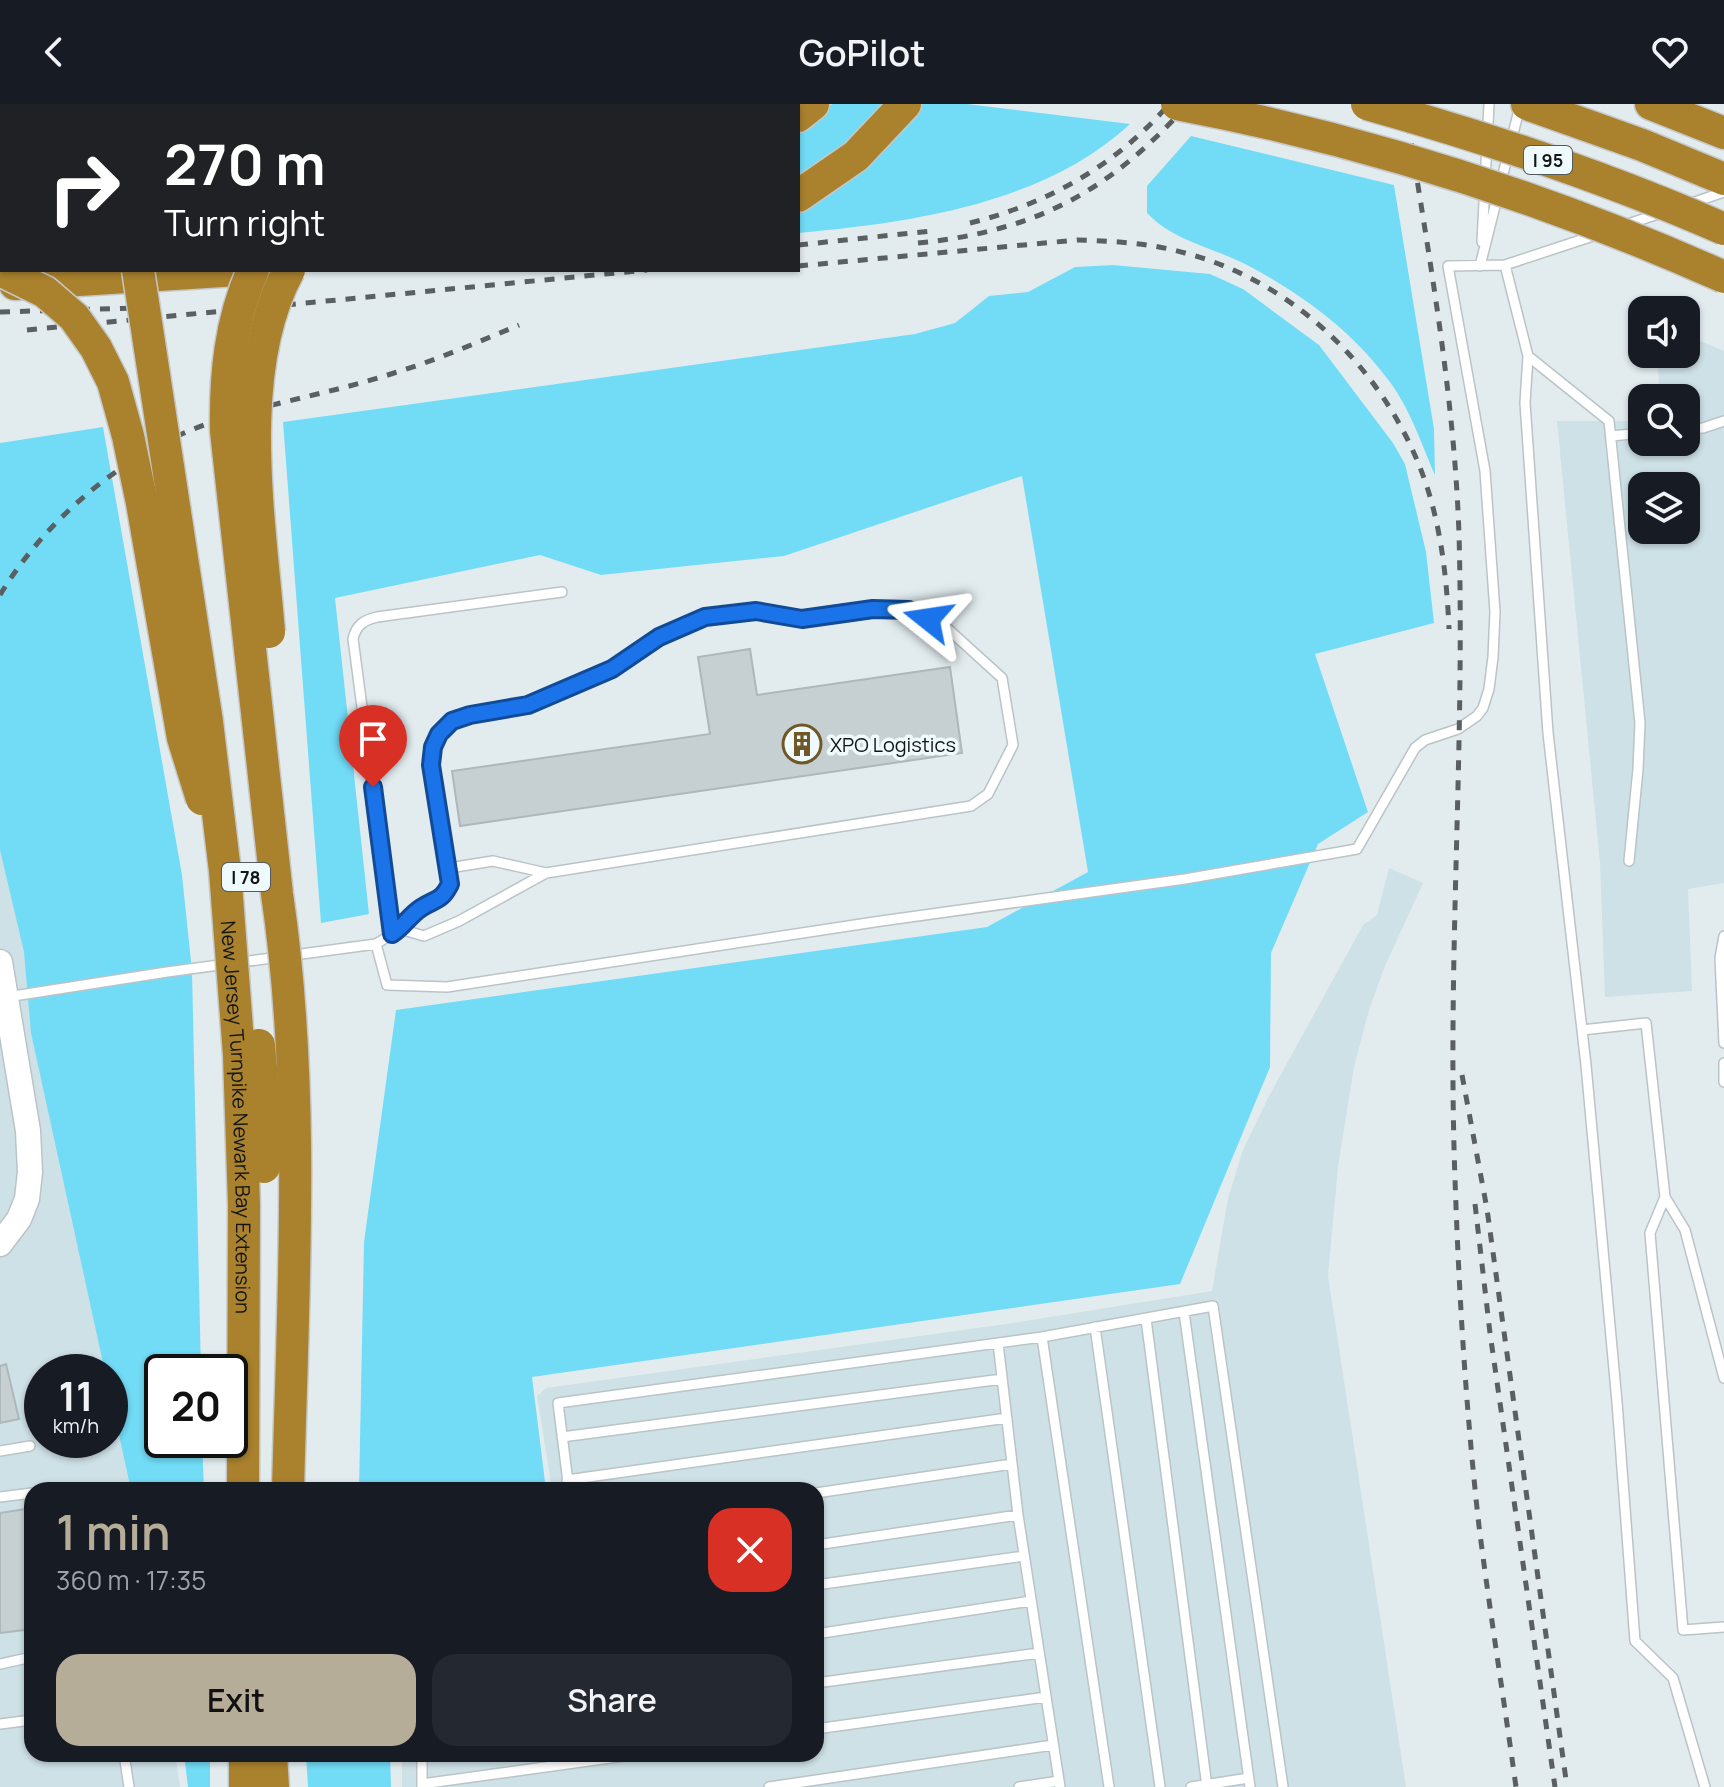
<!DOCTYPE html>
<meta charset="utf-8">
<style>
body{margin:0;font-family:Manrope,sans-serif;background:#242831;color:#f1f3f6;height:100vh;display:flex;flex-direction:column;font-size:30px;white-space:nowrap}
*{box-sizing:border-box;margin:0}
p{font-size:26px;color:#9ea1a6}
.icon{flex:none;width:44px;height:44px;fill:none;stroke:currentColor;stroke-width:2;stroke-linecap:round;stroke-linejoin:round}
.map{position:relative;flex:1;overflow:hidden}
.details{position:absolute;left:24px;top:1378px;width:800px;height:280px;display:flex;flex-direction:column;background:#171b24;border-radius:24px;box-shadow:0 2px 6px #0004}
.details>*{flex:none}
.banner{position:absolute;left:0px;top:0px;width:800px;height:168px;box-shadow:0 2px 6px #0004;background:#202124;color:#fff;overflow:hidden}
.tools{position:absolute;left:1628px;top:192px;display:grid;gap:16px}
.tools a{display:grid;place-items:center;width:72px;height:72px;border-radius:16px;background:#171b24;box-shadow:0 2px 6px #0004;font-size:40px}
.speed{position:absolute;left:24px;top:1250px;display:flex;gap:16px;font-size:40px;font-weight:700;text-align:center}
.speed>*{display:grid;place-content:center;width:104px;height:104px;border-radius:50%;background:#171b24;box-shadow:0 2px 6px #0004;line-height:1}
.speed small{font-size:20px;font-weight:400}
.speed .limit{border:4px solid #111;border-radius:12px;background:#fff;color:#111}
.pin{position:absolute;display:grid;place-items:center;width:68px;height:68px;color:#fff;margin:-82px -34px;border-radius:50% 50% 50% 0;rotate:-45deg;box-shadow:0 0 8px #0007}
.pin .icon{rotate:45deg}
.me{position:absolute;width:88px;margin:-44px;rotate:285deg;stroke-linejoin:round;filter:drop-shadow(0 0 6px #0008)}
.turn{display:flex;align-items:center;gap:28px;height:168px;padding:0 32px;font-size:36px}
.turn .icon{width:104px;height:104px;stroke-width:2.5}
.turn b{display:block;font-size:56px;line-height:68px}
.round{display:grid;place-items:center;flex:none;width:84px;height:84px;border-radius:24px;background:#242831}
.summary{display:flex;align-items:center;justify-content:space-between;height:136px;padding:0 32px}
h1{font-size:48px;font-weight:600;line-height:60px;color:#b6ad99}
.primary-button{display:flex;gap:16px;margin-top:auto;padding:16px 32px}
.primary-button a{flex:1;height:92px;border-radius:24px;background:#b6ad99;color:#111;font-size:32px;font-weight:600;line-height:92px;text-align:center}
.primary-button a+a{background:#242831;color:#f1f3f6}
header{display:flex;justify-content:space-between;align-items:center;height:104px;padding:0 32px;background:#171b24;font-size:36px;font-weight:600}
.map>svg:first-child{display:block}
.built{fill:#cee1e6;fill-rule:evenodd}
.green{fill:#72dcf7}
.building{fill:#c6d0d3;stroke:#aeb8bb;stroke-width:2}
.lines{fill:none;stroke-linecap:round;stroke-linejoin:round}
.service-casing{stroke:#bac4c7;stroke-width:12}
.secondary-casing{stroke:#bac4c7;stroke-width:27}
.motorway-casing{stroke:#c6c7c7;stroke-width:35}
.service{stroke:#fff;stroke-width:9}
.secondary{stroke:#fff;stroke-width:24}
.motorway{stroke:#aa822e;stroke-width:32}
.rail{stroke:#5a5f61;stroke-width:5;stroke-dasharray:10 10;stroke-linecap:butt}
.motorway-bridge-casing{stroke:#c6c7c7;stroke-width:35;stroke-linecap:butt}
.motorway-bridge{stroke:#aa822e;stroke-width:32}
.route-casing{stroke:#114b97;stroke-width:20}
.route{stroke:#1a73e8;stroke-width:14}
.labels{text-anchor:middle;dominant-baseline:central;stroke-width:7;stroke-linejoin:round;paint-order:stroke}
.shield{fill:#effafd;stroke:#555a5c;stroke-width:2}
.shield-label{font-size:18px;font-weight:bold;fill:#131617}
.poi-label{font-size:20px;fill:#131617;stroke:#effafd;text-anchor:start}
.street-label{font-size:20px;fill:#131617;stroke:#effafd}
</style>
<header><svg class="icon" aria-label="back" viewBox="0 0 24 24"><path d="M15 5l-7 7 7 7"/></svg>GoPilot<svg class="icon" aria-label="heart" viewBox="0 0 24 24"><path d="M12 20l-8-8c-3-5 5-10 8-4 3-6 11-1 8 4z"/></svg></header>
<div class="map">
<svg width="1724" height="1683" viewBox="0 0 1724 1683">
<rect width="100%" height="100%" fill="#e2ecef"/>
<path class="built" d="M 1686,231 L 1724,247 L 1724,779 L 1688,785 L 1692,887 L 1605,893 L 1600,759 L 1557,317 L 1642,317 L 1642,338 L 1686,338 L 1686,294 L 1660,294 L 1657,250 L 1686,250 ZM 1642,382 L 1686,382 L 1686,426 L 1642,426 Z
M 0,584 L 131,1386 L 32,1386 L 32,1650 L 175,1650 L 180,1683 L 0,1683 ZM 42,1268 L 110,1268 L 110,1336 L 42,1336 Z
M 1389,764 L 1423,779 L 1385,862 L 1369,906 L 1354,963 L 1338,1063 L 1328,1172 L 1406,1683 L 402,1683 L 402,1650 L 816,1650 L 816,1386 L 552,1386 L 537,1292 L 546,1284 L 1006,1220 L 1212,1187 L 1228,1094 L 1243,1046 L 1268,994 L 1363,821 L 1377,811 Z"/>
<path class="green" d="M 832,0 L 891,0 L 869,25 L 798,76 L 798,28 Z
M 920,0 L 967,0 L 1130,20 C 1044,100 911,119 798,129 L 798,103 Z
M 1191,32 L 1394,81 L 1434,325 L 1435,371 C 1421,339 1409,301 1386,273 C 1351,226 1300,189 1249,162 C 1215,144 1173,137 1147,109 L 1147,82 Z
M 1113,161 L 1210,170 L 1243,185 L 1319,241 L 1393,339 L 1405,360 L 1426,448 L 1434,519 L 1315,550 L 1368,708 L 1318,740 L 1271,849 L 1270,963 L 1180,1180 L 532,1273 L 546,1386 L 359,1386 L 364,1138 L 396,906 L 987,823 L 1088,768 L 1022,372 L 784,452 L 601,471 L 540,451 L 335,494 L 369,810 L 321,819 L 283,318 L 915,230 L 955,219 L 989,192 L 1028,188 L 1075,163 Z
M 103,323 L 182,771 L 192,867 L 201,1268 L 162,1268 L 162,1336 L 202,1336 L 204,1386 L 131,1386 L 110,1289 L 110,1268 L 105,1268 L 31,929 L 24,848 L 0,746 L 0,339 Z
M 184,1650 L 210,1650 L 210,1683 L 188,1683 Z
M 306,1650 L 390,1650 L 391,1683 L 308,1683 Z"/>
<path class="building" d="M 750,545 L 757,591 L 950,563 L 962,649 L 460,722 L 452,667 L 710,630 L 698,553 Z
M 6,1260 L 19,1315 L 0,1319 L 0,1262 Z
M 32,1404 L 32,1525 L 0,1529 L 0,1409 Z"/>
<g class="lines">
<defs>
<path id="service" d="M 1689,100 L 1724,88
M 1625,121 L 1664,108
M 1482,138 L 1489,0
M 1505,161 L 1596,131
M 1480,162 L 1520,2
M 1528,252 L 1525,299 L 1548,629 L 1586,961 L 1617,1298 L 1635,1537 L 1673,1574 L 1705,1683
M 1686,325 L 1703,324 L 1724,317
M 1611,332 L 1642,329
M 449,764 L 493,757 L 546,769
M 392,830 L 353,535 C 356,521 364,516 377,513 L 562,488
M 1724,832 L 1720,854 L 1724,939
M 376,840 L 387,881 L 447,883 L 881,817 L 1185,775 L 1357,745 L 1415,644 L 1425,636 L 1458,625 L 1477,612 L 1483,604 L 1489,585 L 1493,553 L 1495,508 L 1485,367 L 1448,162 L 1505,161 L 1528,252 L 1609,317 L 1640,619 L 1638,665 L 1629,757
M 7,893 L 167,868 L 376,840 L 400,825 L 420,804 L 443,794 L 450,780 L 431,661 L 433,643 L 439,630 L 452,617 L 470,611 L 528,601 L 612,565 L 659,533 L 705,513 L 756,507 L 802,515 L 873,505 L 909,506 L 948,525 L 1002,574 L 1013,641 L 988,690 L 971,702 L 546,769 L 459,817 L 424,832 L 400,825
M 1582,926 L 1646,919 L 1665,1093 L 1685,1126 L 1724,1274
M 1724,959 L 1724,978
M 1665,1093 L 1650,1129 L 1683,1526 L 1724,1523
M 1184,1208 L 1250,1683
M 1146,1215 L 1207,1683
M 1095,1223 L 1160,1683
M 562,1333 L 1002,1275
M 0,1347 L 30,1342
M 567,1376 L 1007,1314
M 49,1386 L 64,1384 L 64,1386
M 569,1386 L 558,1299 L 1042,1233
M 816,1389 L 1012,1360
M 0,1393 L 32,1389
M 1018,1411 L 1060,1683
M 816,1441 L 1018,1411 L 998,1239
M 816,1481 L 1024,1452
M 816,1530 L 1031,1497
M 0,1560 L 32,1553
M 816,1579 L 1039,1549
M 0,1620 L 32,1616
M 816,1625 L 1046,1593
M 124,1650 L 129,1683
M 422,1650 L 422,1683
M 422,1680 L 639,1650
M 769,1683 L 1053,1641
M 1019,1683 L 1059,1677
M 1109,1683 L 1042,1233 L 1213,1202 L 1283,1683
M 1191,1683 L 1249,1674"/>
<path id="secondary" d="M 0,858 L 28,1027 L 30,1068 L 27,1095 L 19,1115 L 0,1140"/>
<path id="motorway" d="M 88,0 L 88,2
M 112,0 L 113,2
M 1527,0 L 1642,41 L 1724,75
M 1651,0 L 1724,29
M 14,2 L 27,0
M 331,2 L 339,0
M 476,2 L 489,0
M 767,2 L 770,0
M 798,12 L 813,0
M 0,79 L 2,79
M 798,92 L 856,52 L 905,0
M 0,121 L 2,121
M 15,180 L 238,166
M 271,1650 L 273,1683
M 245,1683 L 245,1650"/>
</defs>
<use href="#service" class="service-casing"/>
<use href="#secondary" class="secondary-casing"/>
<use href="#motorway" class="motorway-casing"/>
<use href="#service" class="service"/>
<use href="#secondary" class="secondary"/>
<use href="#motorway" class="motorway"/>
<path class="rail" d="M 1405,0 C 1427,142 1454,285 1459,430 C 1465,645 1447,860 1455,1075 C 1459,1191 1466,1307 1479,1422 C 1490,1509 1504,1596 1516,1683
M 970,119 C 1047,100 1117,61 1169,0
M 918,139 C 1036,127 1109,88 1188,0
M 798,141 L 931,127
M 798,162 L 1077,136 C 1113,137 1150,139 1185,149 C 1300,179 1393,275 1428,386 C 1442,431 1447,478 1449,525
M 0,208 L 136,204
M 27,226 L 647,166
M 0,491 C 45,416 124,349 207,320 C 268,299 333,289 394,269 C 437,256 478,238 519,221
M 1462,971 L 1487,1105 L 1567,1683
M 1475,1100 L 1490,1229 L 1555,1683"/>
<defs>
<g id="motorway-bridge">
<path d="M 1177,0 C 1366,36 1549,95 1724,173"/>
<path d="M 1367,0 C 1488,34 1608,74 1724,125"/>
<path d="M 0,166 L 45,188 L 74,213 L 96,244 L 113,278 L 128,332 L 142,399 L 183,634 L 202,695"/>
<path id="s1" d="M 138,166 L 207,618 L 225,767 L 239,951 L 244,1101 L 243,1386"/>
<path d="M 253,166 C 230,218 225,271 226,327 L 277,790 C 306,984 293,1190 288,1386"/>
<path d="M 269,528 C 260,416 234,267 289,166"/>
<path d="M 259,941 L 264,999 L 264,1063"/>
</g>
</defs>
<use href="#motorway-bridge" class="motorway-bridge-casing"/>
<use href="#motorway-bridge" class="motorway-bridge"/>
</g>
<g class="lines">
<defs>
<path id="route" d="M 373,683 L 392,830 C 403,823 410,811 421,804 C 436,794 441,798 450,780 L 431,661 L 433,643 L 439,630 L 452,617 L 470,611 L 528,601 L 612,565 L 659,533 L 705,513 L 756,507 L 802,515 L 873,505 L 909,506 L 928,515"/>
</defs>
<use href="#route" class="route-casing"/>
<use href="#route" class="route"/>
</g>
<defs>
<symbol id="building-ring" viewBox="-11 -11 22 22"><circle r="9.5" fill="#effafd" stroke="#6f5727" stroke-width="1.5"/><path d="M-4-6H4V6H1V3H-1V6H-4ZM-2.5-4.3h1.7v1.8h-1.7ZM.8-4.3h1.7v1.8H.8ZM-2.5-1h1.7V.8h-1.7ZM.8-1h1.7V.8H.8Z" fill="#6f5727"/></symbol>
</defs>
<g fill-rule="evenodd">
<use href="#building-ring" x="780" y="618" width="44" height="44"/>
</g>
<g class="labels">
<g class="shield">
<rect x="1524" y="42" width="48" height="28" rx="6"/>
<rect x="222" y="759" width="48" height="28" rx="6"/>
</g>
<g class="shield-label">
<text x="1548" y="56">I 95</text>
<text x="246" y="773">I 78</text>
</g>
<g class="poi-label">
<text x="830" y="640">XPO Logistics</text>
</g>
<g class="street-label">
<text stroke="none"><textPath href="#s1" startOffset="854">New Jersey Turnpike Newark Bay Extension</textPath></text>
</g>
</g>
</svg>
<div class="tools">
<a><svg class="icon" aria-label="sound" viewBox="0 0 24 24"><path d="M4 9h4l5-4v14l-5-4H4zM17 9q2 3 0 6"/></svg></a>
<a><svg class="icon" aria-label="search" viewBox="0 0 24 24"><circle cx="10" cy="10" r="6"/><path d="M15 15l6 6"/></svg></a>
<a><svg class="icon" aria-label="layers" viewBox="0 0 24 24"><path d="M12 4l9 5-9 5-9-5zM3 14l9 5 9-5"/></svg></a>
</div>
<div class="speed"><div>11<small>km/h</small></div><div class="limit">20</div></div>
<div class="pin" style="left:373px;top:683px;background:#d93025"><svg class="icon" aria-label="arrive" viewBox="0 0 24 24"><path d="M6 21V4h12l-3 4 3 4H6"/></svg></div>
<svg class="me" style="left:928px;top:515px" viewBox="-20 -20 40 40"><path d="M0-17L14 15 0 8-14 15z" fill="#1a73e8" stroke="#fff" stroke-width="4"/></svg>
<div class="banner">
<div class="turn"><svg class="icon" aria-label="right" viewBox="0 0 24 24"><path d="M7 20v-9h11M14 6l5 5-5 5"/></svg><div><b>270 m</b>Turn right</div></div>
</div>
<section class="details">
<div class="summary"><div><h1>1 min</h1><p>360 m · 17:35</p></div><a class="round" style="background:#d93025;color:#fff"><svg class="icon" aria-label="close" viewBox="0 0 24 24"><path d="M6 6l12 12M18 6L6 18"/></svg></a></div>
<div class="primary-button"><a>Exit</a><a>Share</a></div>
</section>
</div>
